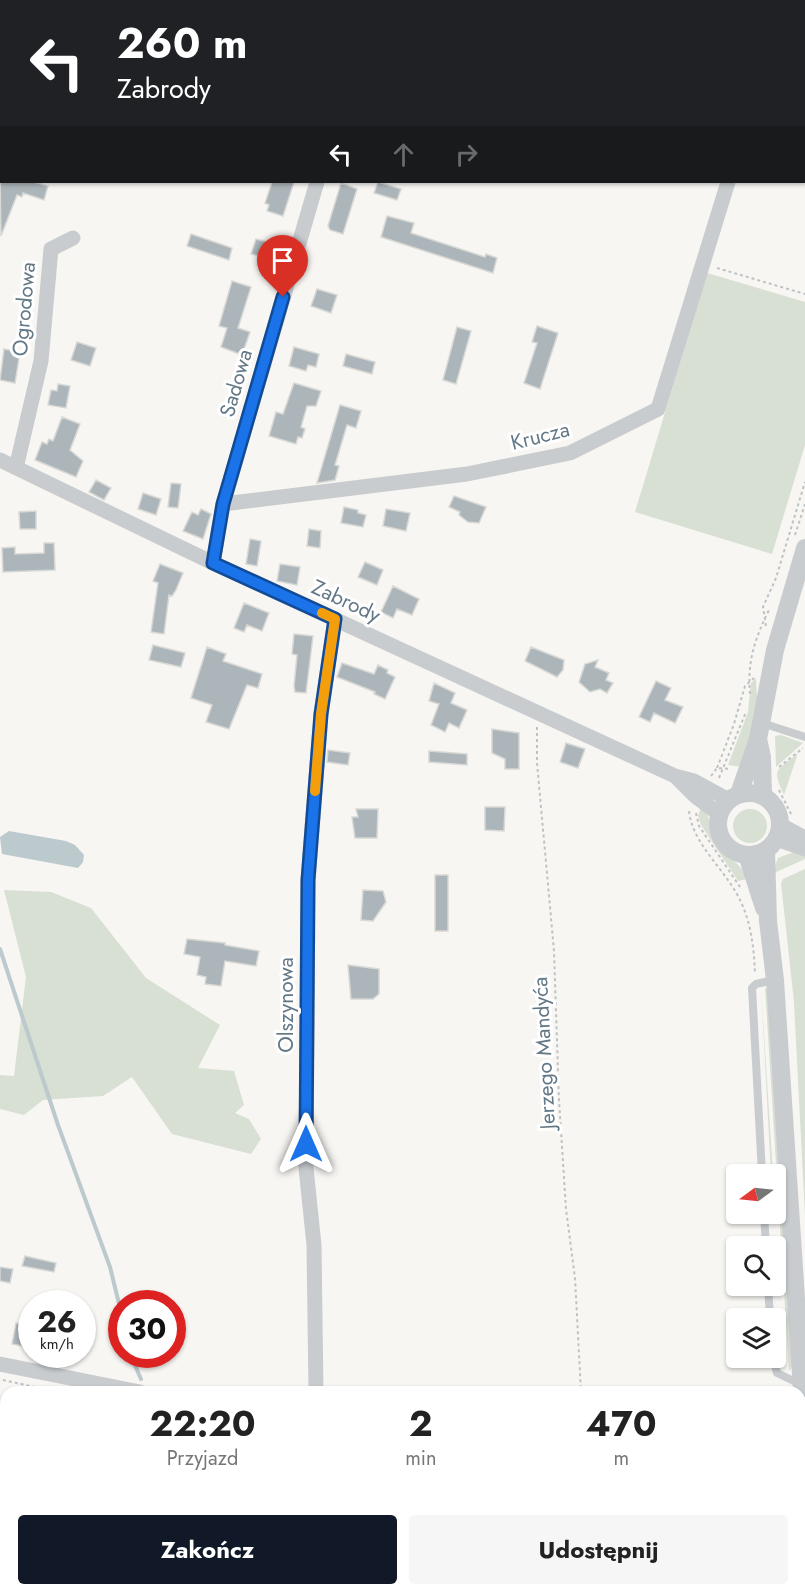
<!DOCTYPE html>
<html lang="pl">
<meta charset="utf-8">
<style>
body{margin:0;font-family:Jost,sans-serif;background:#f6f6f6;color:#222;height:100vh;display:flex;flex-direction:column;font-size:22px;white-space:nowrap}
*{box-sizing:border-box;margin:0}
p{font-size:20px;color:#767676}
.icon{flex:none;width:33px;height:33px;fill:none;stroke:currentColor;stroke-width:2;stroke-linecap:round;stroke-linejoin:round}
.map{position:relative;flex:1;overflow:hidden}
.panel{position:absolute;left:0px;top:1386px;width:806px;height:210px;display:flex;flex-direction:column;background:#fff;border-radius:18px 18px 0 0;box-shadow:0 2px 4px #0004}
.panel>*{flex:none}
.hud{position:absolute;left:0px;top:0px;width:806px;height:183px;box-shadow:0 2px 4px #0004;background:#202124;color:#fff;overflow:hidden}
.needle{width:39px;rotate:255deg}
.tools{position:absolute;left:726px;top:1164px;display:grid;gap:12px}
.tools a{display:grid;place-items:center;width:60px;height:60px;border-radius:6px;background:#fff;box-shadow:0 2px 4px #0004;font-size:30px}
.speed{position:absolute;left:18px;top:1290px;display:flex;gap:12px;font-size:30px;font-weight:700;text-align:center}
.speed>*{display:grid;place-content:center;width:78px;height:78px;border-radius:50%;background:#fff;box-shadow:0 2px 4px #0004;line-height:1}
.speed small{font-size:15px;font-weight:400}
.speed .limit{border:9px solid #d22;background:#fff;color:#111}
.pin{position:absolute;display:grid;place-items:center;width:51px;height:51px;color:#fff;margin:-62px -26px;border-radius:50% 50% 50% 0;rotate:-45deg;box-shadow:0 0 6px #0007}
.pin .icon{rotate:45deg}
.me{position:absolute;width:66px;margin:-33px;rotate:0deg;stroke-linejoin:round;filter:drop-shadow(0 0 4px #0008)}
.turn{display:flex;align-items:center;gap:21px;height:126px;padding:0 18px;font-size:27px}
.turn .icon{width:78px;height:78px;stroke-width:2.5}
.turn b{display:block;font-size:42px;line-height:51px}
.lanes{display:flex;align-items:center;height:57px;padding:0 18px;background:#0003;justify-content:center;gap:30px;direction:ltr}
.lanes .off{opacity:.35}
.eta{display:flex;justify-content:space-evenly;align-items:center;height:102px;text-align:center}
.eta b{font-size:36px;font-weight:700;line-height:42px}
.action{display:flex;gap:12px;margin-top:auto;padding:12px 18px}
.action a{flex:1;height:69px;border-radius:6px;background:#111827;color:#fff;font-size:24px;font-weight:700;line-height:69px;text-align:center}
.action a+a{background:#f6f6f6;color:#222}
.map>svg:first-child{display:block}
.green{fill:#d8dfd3}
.water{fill:#bcc9cd}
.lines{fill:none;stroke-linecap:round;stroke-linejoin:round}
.stream{stroke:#bcc9cd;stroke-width:4}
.building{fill:#acb5ba;stroke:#d8d8d5;stroke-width:1.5}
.path{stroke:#bfc2c4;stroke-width:2;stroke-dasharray:3 3;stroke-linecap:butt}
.service{stroke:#c9cccf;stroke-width:8}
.minor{stroke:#c9cccf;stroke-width:15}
.tertiary{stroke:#c9cccf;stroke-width:18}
.route-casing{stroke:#114b97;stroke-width:15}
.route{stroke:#1a73e8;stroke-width:10}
.slow{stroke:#f59e0b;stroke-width:10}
.labels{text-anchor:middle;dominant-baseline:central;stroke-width:6;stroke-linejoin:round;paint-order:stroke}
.street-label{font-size:21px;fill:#637886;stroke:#fff}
</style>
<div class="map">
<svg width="805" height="1596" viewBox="0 0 805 1596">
<rect width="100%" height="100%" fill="#f7f6f3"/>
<path class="green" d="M 707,273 L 805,302 L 805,445 L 772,554 L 635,512 Z
M 756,678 L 757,699 L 744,767 L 728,765 L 748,712 L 751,683 Z
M 781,735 L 803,743 L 776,767 L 775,736 Z
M 798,753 L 784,795 C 771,767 777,771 798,753 Z
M 701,807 C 714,820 709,828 717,842 C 725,858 741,861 747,879 L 738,881 L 701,825 L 698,816 Z
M733 826a17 17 0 1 1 34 0a17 17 0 1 1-34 0Z
M 794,852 L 805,856 L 805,859 L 772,874 L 778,858 Z
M 805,869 L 805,1216 L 794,1002 L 781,883 L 783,879 Z
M 4,890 L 51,892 L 91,908 L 146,978 L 220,1025 L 198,1068 L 234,1071 L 244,1105 L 235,1113 L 249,1119 L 261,1139 L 251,1154 L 172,1134 L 132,1077 L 103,1096 L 43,1100 L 24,1115 L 0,1109 L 0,1075 L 14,1076 L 26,977 Z
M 761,987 L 773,1174 L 771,1174 Z
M 765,988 L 768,991 L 792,1367 L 789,1371 Z
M 210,1590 L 353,1590 L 364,1596 L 215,1596 Z"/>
<path class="water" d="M 9,831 L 66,841 L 75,845 L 84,855 L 83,862 L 78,868 L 2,854 L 0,837 Z"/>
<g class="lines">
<path class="stream" d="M 0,949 L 58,1125 L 110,1267 L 122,1316
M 130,1354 L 141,1379
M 364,1590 L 375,1596"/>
</g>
<path class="building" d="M 0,182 L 34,182 L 48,186 L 44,200 L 23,193 L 22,197 L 17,195 L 1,236 Z
M 272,182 L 294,182 L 283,216 L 267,211 L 269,205 L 265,203 Z
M 378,182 L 401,189 L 397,200 L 374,193 Z
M 341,183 L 357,189 L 343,234 L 330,230 L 328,226 Z
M 387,216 L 414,223 L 411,233 L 485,257 L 486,254 L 497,258 L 493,273 L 381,237 Z
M 191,234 L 232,248 L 229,260 L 187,246 Z
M 256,239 L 275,244 L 270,259 L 251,254 Z
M 232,281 L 251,287 L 238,328 L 250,332 L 242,355 L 221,347 L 227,328 L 219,326 Z
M 317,289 L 337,295 L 331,313 L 311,306 Z
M 537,326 L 558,333 L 540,389 L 524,383 L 537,343 L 532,342 Z
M 457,327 L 471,331 L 456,384 L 443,380 Z
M 77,342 L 96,348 L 90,366 L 71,360 Z
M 294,347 L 319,354 L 316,367 L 308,365 L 306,371 L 289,366 Z
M 4,349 L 20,352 L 15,383 L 0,380 Z
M 346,354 L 375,362 L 372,374 L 343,366 Z
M 294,383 L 321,391 L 316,406 L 307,406 L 301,427 L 305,429 L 302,438 L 298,437 L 296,444 L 269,436 L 276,412 L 283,414 Z
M 58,384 L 70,386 L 66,408 L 48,405 L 51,390 L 57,391 Z
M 340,405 L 361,411 L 356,428 L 347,425 L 335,465 L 339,466 L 335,480 L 317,483 Z
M 62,417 L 80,424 L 70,450 L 83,461 L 76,477 L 35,460 L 42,442 L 47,444 L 49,439 L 53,441 Z
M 96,480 L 111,488 L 104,500 L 89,492 Z
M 171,483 L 181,484 L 178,508 L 168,507 Z
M 143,493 L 161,499 L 156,515 L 138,509 Z
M 454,496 L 486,507 L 479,523 L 468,522 L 459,515 L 460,512 L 449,507 Z
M 344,507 L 358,510 L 358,513 L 366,515 L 363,527 L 341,523 Z
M 201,509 L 211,514 L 203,539 L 183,531 L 192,512 L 198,515 Z
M 386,509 L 410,513 L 406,531 L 383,526 Z
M 36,511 L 36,529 L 20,529 L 19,512 Z
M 309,529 L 321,531 L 320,548 L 307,546 Z
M 250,539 L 261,541 L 257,566 L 246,564 Z
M 44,543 L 54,543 L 55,570 L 3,572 L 2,548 L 15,547 L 15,554 L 44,553 Z
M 365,562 L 383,570 L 377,585 L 358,577 Z
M 160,564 L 183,573 L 176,590 L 172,596 L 169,595 L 164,634 L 151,632 L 158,583 L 153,581 Z
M 280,564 L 300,567 L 297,585 L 277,581 Z
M 393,586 L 419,599 L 412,615 L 397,609 L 393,618 L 381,612 Z
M 244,603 L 269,613 L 262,631 L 247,625 L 244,632 L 234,628 Z
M 294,634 L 313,636 L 306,693 L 295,692 L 294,686 L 297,655 L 292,654 Z
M 153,645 L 185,653 L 181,667 L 149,660 Z
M 207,647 L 226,654 L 223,661 L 262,674 L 258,688 L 247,685 L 229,729 L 206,722 L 212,705 L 191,698 Z
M 531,647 L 564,660 L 563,670 L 557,677 L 525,661 Z
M 598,660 L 595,667 L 609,673 L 606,680 L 613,683 L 607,693 L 600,689 L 590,692 L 579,682 L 585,664 Z
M 342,663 L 374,674 L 378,665 L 388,670 L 387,673 L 395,677 L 385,699 L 374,694 L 375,692 L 337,677 Z
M 656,681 L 671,688 L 665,700 L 683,707 L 675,723 L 654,713 L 650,722 L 639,717 Z
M 434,683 L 455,693 L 451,703 L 467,710 L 459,728 L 449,723 L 445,732 L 431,725 L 439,704 L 429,701 Z
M 492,729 L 519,733 L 519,769 L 505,769 L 505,759 L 492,753 Z
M 566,743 L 585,749 L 578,768 L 560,762 Z
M 328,750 L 350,753 L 348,765 L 327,762 Z
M 429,751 L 467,754 L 467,765 L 429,762 Z
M 485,807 L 505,807 L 504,831 L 485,830 Z
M 356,809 L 378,809 L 377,838 L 355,838 L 352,817 L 358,817 Z
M 435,875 L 448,875 L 448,931 L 435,931 Z
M 363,890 L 383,891 L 386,902 L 373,921 L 361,920 Z
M 187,939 L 225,943 L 225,945 L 259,951 L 256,966 L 225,961 L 221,986 L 205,984 L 206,977 L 197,975 L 200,957 L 184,954 Z
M 348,965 L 379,969 L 379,994 L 373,999 L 351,999 Z
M 25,1256 L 56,1263 L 54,1272 L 22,1266 Z
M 0,1267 L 13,1269 L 10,1283 L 0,1281 Z
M 16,1323 L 32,1326 L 32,1348 L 12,1344 Z"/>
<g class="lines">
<path class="path" d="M 717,268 L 805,294
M 795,535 L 805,504
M 766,626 L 763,607 L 776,578 L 805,482
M 750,694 C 747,661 755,638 770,608
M 537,727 L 537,763 L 554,951 L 559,1100 L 566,1209 L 575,1278 L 581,1392
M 779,767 L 803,748
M 717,768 L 734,724 L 745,686 L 754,678
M 711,776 L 717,768 L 731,769
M 719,778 L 746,712
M 779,790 L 791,814
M 689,811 C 693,845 724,868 739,898 C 751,921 754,948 755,974
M 696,813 L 699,826 L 740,887
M 778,1326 L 779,1350
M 3,1380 L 35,1387
M 153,1387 L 189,1392
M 800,1565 L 802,1596
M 796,1590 L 797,1596"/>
<path class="service" d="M 762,723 L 805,737
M 762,1174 L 752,988 L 756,984 L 774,980
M 764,1214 L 766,1246
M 768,1286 L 770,1318
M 773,1358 L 777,1373 L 800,1384"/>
<path class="minor" d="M 368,2 L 369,0
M 783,2 L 784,0
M 0,460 L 213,563 L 675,776 L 694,781 L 729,800
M 16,468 L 41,361 L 51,249 L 73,238
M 223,504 L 467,474 L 570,453 L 658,409 L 728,182
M 213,563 L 223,504 L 317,182
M 675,776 L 695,796 L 719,814
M 781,825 L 805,838
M 776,839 L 805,849
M 0,1364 L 140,1392
M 316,1392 L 314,1245 L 306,1168 L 308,880 L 321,714 L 335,619
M 800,1482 L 805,1482"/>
<path class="tertiary" d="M 758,739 L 762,757 L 763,795
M718 824a31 31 0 1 1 62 0a31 31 0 1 1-62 0Z
M 739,794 L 758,739 L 775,650 L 805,548
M 766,850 L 768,921 L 775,980 L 805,1435
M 747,855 L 764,908"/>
</g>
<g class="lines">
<defs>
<path id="route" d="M 283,297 L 223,504 L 213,563 L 335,619 L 321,714 L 308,880 L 306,1144"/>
</defs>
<use href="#route" class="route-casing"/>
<use href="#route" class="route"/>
<path class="slow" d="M 315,791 L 321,714 L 335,619 L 322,613"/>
</g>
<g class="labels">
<g class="street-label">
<text transform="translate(24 309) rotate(-85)">Ogrodowa</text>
<text transform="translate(236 383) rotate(-74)">Sadowa</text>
<text transform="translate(540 436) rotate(-14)">Krucza</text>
<text transform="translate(346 601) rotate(25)">Zabrody</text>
<text transform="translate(286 1005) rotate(-90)">Olszynowa</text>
<text transform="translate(544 1053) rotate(-93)">Jerzego Mandyća</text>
</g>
</g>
</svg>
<div class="tools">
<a><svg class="needle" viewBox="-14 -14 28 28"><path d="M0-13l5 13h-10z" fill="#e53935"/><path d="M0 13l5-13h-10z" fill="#767676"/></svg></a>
<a><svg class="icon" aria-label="search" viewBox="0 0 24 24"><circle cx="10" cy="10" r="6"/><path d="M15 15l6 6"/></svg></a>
<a><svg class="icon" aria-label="layers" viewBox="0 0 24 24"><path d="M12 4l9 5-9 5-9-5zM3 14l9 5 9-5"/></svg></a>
</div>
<div class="speed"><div>26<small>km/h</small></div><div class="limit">30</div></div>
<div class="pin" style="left:283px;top:297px;background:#d93025"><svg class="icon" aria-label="arrive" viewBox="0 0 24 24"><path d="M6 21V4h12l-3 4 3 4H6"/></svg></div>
<svg class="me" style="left:306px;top:1144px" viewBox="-20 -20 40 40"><path d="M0-17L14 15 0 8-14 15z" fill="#1a73e8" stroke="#fff" stroke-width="4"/></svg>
<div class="hud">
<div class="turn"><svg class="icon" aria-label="left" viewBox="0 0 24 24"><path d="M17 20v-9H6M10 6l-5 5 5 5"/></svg><div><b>260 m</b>Zabrody</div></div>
<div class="lanes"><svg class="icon" aria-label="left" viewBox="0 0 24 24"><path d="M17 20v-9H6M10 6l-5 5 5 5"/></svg><svg class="icon off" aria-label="ahead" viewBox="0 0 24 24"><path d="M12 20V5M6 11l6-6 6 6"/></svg><svg class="icon off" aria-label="right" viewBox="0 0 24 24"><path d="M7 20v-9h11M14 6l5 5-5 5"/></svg></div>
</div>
<section class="panel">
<div class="eta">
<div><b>22:20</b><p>Przyjazd</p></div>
<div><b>2</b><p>min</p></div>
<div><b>470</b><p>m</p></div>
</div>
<div class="action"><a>Zakończ</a><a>Udostępnij</a></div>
</section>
</div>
